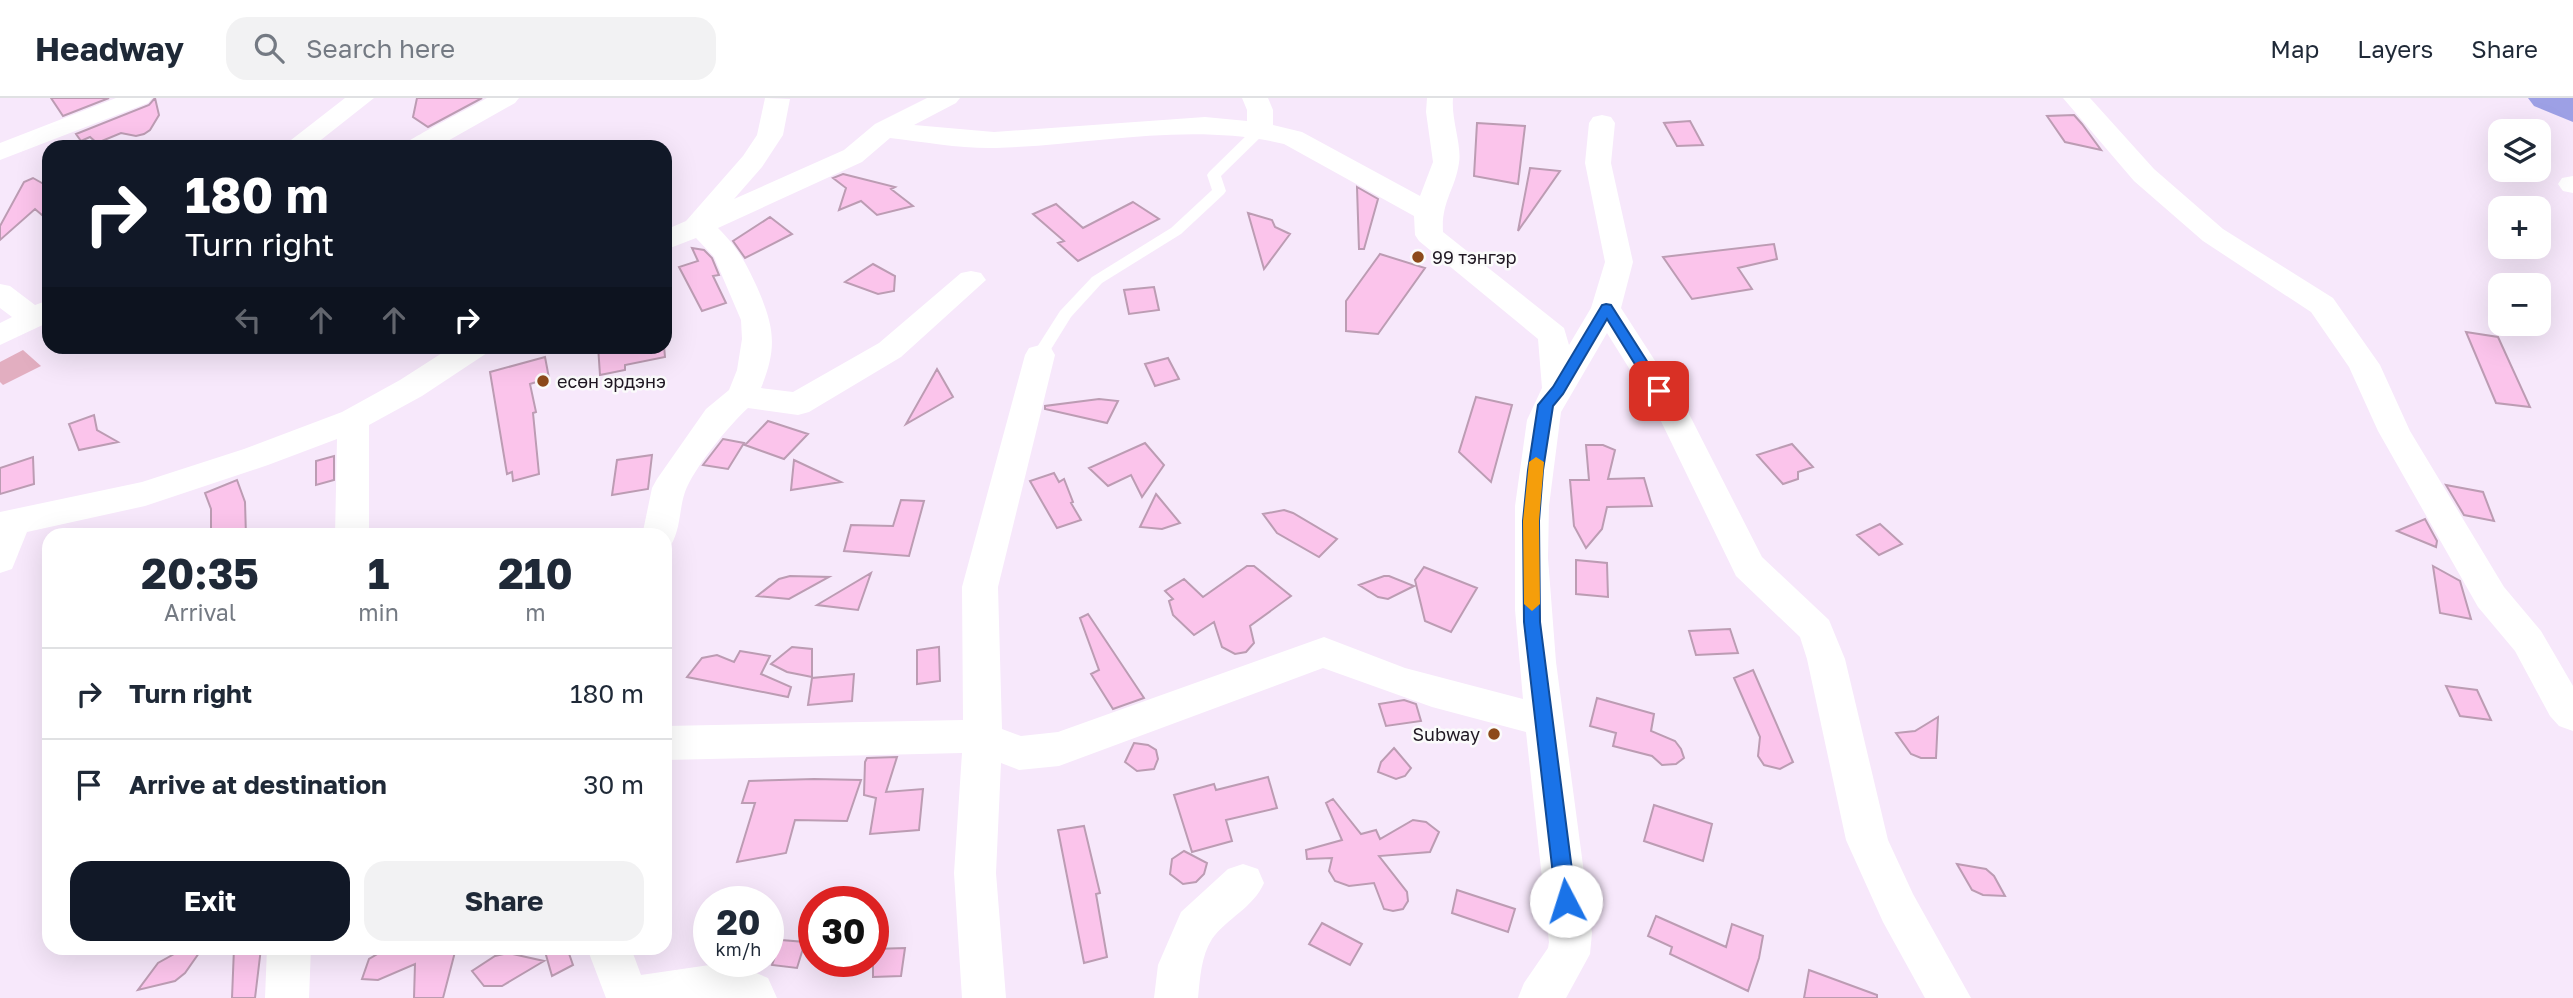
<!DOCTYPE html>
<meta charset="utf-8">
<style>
body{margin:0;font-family:"Golos Text",sans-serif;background:#f2f2f3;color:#1f2937;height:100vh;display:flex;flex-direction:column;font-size:26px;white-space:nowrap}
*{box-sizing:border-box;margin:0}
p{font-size:23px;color:#747a83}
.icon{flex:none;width:38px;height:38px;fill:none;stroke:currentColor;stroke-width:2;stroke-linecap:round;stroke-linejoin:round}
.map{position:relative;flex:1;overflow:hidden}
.panel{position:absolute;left:42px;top:430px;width:630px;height:427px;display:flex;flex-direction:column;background:#fff;border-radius:21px;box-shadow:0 7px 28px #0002}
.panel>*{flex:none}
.hud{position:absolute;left:42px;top:42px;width:630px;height:214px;border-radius:21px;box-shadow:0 7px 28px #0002;background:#111827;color:#fff;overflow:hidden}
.tools{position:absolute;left:2488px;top:21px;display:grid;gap:14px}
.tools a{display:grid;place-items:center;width:63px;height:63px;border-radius:14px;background:#fff;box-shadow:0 7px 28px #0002;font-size:35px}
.speed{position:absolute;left:693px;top:788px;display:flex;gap:14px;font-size:35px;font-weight:700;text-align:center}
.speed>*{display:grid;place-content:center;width:91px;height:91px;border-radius:50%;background:#fff;box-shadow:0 7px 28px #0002;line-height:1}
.speed small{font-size:18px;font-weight:400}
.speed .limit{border:10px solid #d22;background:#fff;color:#111}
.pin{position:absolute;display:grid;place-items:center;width:60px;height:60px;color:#fff;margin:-30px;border-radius:14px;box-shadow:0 4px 10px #0006}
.me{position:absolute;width:77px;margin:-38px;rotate:355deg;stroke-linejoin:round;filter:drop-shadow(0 0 5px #0008)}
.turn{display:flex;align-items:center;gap:24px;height:147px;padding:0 28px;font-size:32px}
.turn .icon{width:91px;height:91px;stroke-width:2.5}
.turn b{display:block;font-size:49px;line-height:60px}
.lanes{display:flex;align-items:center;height:66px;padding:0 28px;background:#0003;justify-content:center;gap:35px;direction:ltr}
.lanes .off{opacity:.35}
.eta{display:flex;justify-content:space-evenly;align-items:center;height:119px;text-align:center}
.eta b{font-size:42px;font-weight:700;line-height:49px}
.primary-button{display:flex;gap:14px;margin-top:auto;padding:14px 28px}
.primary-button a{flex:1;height:80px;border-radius:21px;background:#111827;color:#fff;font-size:28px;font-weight:700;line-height:80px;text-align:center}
.primary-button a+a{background:#f2f2f3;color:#1f2937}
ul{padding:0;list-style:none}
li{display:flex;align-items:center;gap:21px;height:91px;padding:0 28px;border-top:2px solid #e0e1e3}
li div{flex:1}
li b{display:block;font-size:26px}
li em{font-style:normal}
header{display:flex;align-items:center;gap:42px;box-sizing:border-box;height:98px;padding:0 35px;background:#fff;border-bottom:2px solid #e0e1e3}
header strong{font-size:33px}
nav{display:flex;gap:38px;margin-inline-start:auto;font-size:24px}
.search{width:490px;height:63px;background:#f2f2f3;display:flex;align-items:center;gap:18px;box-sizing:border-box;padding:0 24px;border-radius:21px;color:#747a83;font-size:26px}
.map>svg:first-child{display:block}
.green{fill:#e2aec0}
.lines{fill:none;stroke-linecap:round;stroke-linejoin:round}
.river{fill:#9da0e5;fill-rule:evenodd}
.building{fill:#fbc4eb;stroke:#bc9cb3;stroke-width:2}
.service{fill:#fff;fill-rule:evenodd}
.minor{fill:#fff;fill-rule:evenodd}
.route{fill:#1a73e8;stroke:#114b97;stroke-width:2}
.slow{fill:#f59e0b}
.poi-dot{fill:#8d4a1b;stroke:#fbfbfb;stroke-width:2.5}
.labels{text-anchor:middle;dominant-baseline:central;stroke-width:5;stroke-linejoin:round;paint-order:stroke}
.poi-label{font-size:18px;fill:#201823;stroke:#fbfbfb;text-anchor:start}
</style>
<header>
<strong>Headway</strong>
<div class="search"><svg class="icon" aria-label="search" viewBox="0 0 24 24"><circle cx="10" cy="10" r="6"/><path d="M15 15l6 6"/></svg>Search here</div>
<nav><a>Map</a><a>Layers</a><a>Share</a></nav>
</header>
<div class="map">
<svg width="2573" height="900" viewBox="0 0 2573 900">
<rect width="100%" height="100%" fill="#f7e8fb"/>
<path class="green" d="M 23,252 L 41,268 L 3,287 L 0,284 L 0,264 Z"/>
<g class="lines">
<path class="river" d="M 2528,0 L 2573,0 L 2573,24 L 2534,8 Z"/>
</g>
<path class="building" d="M 51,0 L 109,0 L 63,18 Z
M 155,0 L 159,17 L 150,32 L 144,36 L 136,38 L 121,35 L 97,45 L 90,39 L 81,43 L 76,36 L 149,7 Z
M 417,0 L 482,0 L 428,29 L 413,19 Z
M 2074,17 L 2082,26 L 2101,52 L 2065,44 L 2047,18 Z
M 1690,23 L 1703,47 L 1677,48 L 1664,25 Z
M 1477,25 L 1525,28 L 1518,86 L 1474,78 Z
M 1530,70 L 1560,73 L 1518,133 Z
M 843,76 L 895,89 L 891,91 L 913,108 L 877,117 L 861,103 L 839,112 L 846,90 L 833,80 Z
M 33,80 L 49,89 L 49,123 L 35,111 L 0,142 L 0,128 L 24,84 Z
M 1357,89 L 1378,101 L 1364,151 L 1359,151 Z
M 1133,104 L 1159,121 L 1078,163 L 1058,145 L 1064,143 L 1033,116 L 1056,106 L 1083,130 Z
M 1248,115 L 1272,122 L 1275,129 L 1290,136 L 1264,171 Z
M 770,119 L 792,136 L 745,160 L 733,143 Z
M 1774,146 L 1777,161 L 1738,170 L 1752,191 L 1692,201 L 1663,159 Z
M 692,150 L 704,152 L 712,160 L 719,177 L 713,178 L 726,205 L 702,213 L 679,169 L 698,163 Z
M 1380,156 L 1425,170 L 1378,236 L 1346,233 L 1346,203 Z
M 873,166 L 895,178 L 894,193 L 878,196 L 845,184 Z
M 1154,189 L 1159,212 L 1129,216 L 1124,192 Z
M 2466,234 L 2498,239 L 2530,309 L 2496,305 Z
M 598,248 L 664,248 L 665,259 L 625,267 L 625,272 L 600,277 Z
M 545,259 L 549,280 L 530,286 L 536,314 L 533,315 L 539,376 L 513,383 L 512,374 L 507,376 L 490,274 Z
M 1168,260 L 1179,281 L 1155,288 L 1145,266 Z
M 937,271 L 953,299 L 906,326 Z
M 1476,299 L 1512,307 L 1491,384 L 1459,354 Z
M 1099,301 L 1118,303 L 1107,325 L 1045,311 L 1045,308 Z
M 94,317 L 97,332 L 118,344 L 79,352 L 69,326 Z
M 768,323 L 808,336 L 784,361 L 745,347 Z
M 723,341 L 744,345 L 728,371 L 703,367 Z
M 1145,345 L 1164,367 L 1142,399 L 1131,377 L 1108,388 L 1089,370 Z
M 1792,346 L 1813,369 L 1798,374 L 1798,381 L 1783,386 L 1757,357 Z
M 1586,347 L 1603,347 L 1615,352 L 1608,381 L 1644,380 L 1652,408 L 1607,409 L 1602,431 L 1586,450 L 1574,428 L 1570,382 L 1589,382 Z
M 652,357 L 648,391 L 612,397 L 617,362 Z
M 334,358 L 334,382 L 316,387 L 316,363 Z
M 33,359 L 34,386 L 0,396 L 0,370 Z
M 794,362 L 841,384 L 791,392 Z
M 1054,375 L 1059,384 L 1064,381 L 1073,404 L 1071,405 L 1081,422 L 1057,430 L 1030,383 Z
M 237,382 L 245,404 L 246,438 L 211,438 L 211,411 L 205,395 Z
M 2446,387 L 2483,394 L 2494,423 L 2464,417 Z
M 1156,396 L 1180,425 L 1162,431 L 1140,429 Z
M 901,402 L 924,403 L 909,458 L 844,453 L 851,427 L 893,428 Z
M 1284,412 L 1293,415 L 1337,441 L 1319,459 L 1277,435 L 1263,416 Z
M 2425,421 L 2437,443 L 2436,449 L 2397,433 Z
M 1880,426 L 1902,446 L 1879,457 L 1857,437 Z
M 1576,462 L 1607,465 L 1608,499 L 1576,496 Z
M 1247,468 L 1254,468 L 1291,498 L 1250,528 L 1254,545 L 1246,554 L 1235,556 L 1222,549 L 1214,524 L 1194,537 L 1173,517 L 1169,503 L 1173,501 L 1165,493 L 1184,481 L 1203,499 Z
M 2433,468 L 2460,483 L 2471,521 L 2440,515 Z
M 1424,469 L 1477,490 L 1451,534 L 1425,523 L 1415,482 Z
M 871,475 L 858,512 L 817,507 Z
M 790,478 L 829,479 L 789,501 L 757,498 L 779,481 Z
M 1384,478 L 1389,478 L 1414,488 L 1388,501 L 1378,499 L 1359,487 Z
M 1088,516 L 1144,600 L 1113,611 L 1091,576 L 1099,572 L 1080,520 Z
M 1730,531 L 1738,555 L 1696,557 L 1689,533 Z
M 792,549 L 812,551 L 812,579 L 787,574 L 771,566 Z
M 939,549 L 940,583 L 917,586 L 917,552 Z
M 740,553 L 770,558 L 761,576 L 791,589 L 788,599 L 687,579 L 702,560 L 717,557 L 734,564 Z
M 1753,572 L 1793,664 L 1780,671 L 1764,667 L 1758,658 L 1760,639 L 1734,580 Z
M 854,576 L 852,603 L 808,607 L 812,580 Z
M 2446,588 L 2477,592 L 2491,622 L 2460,618 Z
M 1597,600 L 1654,616 L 1651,633 L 1675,643 L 1681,651 L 1684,660 L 1676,666 L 1662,667 L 1652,658 L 1613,648 L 1616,635 L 1590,628 Z
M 1404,602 L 1416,606 L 1421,623 L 1386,628 L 1379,606 Z
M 1938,619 L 1936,660 L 1921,660 L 1911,656 L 1896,635 L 1915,633 Z
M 1134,645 L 1148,647 L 1156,652 L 1158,661 L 1154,671 L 1137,673 L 1125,664 Z
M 1394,650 L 1411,670 L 1405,678 L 1396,681 L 1378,674 L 1381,664 Z
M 897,659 L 886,694 L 923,691 L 919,732 L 870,736 L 876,700 L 864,697 L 865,664 L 867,660 Z
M 1268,679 L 1277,710 L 1226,722 L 1232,743 L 1192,754 L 1174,697 L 1214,686 L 1216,692 Z
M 814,681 L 861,682 L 847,723 L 795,722 L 786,755 L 737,764 L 755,705 L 742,705 L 749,683 Z
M 1333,701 L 1361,736 L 1376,732 L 1380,741 L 1413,722 L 1426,724 L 1439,734 L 1430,754 L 1379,758 L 1407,794 L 1408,803 L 1403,811 L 1393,813 L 1384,811 L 1374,785 L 1349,788 L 1335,783 L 1329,773 L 1332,760 L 1307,761 L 1306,752 L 1342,742 L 1326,705 Z
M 1654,707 L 1712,726 L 1703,763 L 1644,743 Z
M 1084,728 L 1100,795 L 1096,796 L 1107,859 L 1084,865 L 1058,732 Z
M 1184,753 L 1207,765 L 1204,776 L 1196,784 L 1183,786 L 1170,776 L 1172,761 Z
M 1957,766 L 1986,771 L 1994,778 L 2005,798 L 1983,797 L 1972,792 Z
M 1457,792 L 1515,811 L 1508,834 L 1452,815 Z
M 1656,818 L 1726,849 L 1732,826 L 1763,838 L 1759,860 L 1748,893 L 1670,856 L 1672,849 L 1648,838 Z
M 1322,825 L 1362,846 L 1350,867 L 1309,846 Z
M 781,842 L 805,844 L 797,870 L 772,867 Z
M 234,850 L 261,850 L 255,900 L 232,900 Z
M 456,850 L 443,900 L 414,900 L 415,866 L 378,882 L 362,881 L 369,861 L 386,851 Z
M 544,850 L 567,850 L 573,867 L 552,878 Z
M 905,850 L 901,878 L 873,879 L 873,851 Z
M 176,855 L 199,855 L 185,875 L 175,883 L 138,892 L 158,865 Z
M 508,855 L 544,863 L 502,888 L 484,888 L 472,873 L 495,858 Z
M 1809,872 L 1877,897 L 1877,900 L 1804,900 Z"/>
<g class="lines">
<path class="service" d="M 1260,28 L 1265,29 L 1265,35 L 1221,78 L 1226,93 L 1224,96 L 1181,136 L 1102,185 L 1071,219 L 1045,261 L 1035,261 L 1032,257 L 1060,213 L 1092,179 L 1171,130 L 1212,92 L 1207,77 L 1209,74 L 1255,29 Z"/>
<path class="minor" d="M 116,0 L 152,0 L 148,5 L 0,62 L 0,45 Z
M 345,0 L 374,0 L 312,49 L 282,49 Z
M 487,0 L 519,0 L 515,5 L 437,49 L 401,49 C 406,42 474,8 487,0 Z
M 765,0 L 790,1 L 783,37 L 762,69 L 734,101 L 844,52 L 875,26 L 927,0 L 960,0 L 956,5 L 914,27 L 994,34 L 1205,19 L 1247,23 L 1247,12 L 1242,0 L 1268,0 L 1273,12 L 1273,27 L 1302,34 L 1420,98 L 1433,64 L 1426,14 L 1427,0 L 1453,0 C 1451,21 1462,47 1459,65 C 1455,92 1441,104 1443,134 L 1564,230 L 1569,247 L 1591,210 L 1605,164 L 1585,65 L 1589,25 L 1593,19 L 1602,17 L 1611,19 L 1615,25 L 1611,65 L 1633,164 L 1621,210 L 1688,314 L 1762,459 L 1829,522 L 1845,561 L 1888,742 L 1913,796 L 1971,900 L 1925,900 L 1883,824 L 1846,742 L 1807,561 L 1800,539 L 1736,478 L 1657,315 L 1607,235 L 1561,314 L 1549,408 L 1548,460 L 1556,564 L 1592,835 L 1590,856 L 1566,900 L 1518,900 L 1524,885 L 1548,850 L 1549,844 L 1526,634 L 1432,609 L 1323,570 L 1059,668 L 1019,672 L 1001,665 L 996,775 L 1006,900 L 962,900 L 954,775 L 962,655 L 665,662 L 665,628 L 963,622 L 962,489 L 1025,257 L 1029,250 L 1040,247 L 1051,250 L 1055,257 L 998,489 L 1002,631 L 1021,638 L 1058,634 L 1324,539 L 1405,570 L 1523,601 L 1515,512 L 1515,408 L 1527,322 L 1542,290 L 1538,241 L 1419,143 L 1415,137 L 1414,118 L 1284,46 C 1190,23 1092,47 996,50 C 962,51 925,44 890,40 L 862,64 L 718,130 C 738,150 745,163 757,189 C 774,228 778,249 761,290 L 793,294 L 879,245 L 961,175 L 971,173 L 981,175 L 986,182 L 901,259 L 809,314 L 798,317 L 748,310 C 730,326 693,371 685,394 C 679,411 681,430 671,447 L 665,449 L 665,438 L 642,438 L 652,390 L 657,381 L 706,311 L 729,292 L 737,272 L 742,241 L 741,222 L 714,159 L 696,140 L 665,152 L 665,132 L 686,123 L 743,58 L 757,37 Z
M 2063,0 L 2090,0 L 2154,71 L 2223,131 L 2333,200 L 2380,267 L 2410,333 L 2504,489 L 2541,533 L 2573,588 L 2573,633 L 2559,628 L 2550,618 L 2515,553 L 2478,509 L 2378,333 L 2349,269 L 2311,214 L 2203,143 L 2134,83 Z
M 2573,78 L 2573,95 L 2563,93 L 2558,86 L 2562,80 Z
M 0,186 L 10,188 L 35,207 L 49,202 L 49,224 L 0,247 L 0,225 L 12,219 L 0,210 Z
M 453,248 L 491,248 L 487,255 L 422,298 L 369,327 L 369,438 L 335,438 L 337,341 L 268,367 L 145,408 L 27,434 L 12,471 L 0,475 L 0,414 L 142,384 L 244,351 L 342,314 L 400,282 Z
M 1243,766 L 1258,771 L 1264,785 C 1253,810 1227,820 1212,841 C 1201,858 1200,881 1198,900 L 1154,900 L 1158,867 L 1181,814 L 1228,771 Z
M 267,850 L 311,850 L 309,900 L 265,900 Z
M 587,850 L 631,850 L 641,877 L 730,864 L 768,880 L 777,900 L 606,900 Z"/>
</g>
<path class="route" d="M 1606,206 L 1611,207 L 1666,293 L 1664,297 L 1654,297 L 1607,221 L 1563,296 L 1553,308 L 1543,372 L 1539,423 L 1540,524 L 1576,803 L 1573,810 L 1566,812 L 1559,810 L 1556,803 L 1524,524 L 1523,423 L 1528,372 L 1538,307 L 1553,289 L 1602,207 Z"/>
<path class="slow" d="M 1536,359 L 1544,364 L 1539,423 L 1540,506 L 1532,513 L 1524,506 L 1523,423 L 1529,364 Z"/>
<g class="poi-dot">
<circle cx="1418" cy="159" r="7"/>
<circle cx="543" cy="283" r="7"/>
<circle cx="1494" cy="636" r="7"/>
</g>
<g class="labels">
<g class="poi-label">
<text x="1432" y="159">99 тэнгэр</text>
<text x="557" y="283">есөн эрдэнэ</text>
<text x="1480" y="636" text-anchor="end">Subway</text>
</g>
</g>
</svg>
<div class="tools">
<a><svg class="icon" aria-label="layers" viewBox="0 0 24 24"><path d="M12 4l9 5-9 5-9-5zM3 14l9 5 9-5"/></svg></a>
<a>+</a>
<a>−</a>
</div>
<div class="speed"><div>20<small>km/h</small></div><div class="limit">30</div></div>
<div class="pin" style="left:1659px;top:293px;background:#d93025"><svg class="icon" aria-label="arrive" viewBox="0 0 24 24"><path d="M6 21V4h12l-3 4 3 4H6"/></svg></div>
<svg class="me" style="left:1566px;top:803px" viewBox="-20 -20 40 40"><circle r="19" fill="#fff"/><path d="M0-13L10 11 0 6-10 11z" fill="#1a73e8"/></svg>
<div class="hud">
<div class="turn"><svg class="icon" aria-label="right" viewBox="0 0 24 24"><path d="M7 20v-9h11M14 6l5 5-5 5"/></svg><div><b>180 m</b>Turn right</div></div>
<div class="lanes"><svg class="icon off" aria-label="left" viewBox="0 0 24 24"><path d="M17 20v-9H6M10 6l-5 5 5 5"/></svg><svg class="icon off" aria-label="ahead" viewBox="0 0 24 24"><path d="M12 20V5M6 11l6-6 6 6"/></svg><svg class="icon off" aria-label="ahead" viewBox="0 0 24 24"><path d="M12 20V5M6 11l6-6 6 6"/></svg><svg class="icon" aria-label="right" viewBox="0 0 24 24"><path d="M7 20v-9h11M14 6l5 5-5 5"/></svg></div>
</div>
<section class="panel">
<div class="eta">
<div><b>20:35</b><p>Arrival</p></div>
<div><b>1</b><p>min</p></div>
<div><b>210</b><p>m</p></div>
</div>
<ul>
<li><svg class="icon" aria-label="right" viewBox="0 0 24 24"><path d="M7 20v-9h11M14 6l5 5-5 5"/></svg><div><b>Turn right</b></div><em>180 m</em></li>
<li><svg class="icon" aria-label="arrive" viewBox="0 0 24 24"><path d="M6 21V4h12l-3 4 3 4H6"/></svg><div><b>Arrive at destination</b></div><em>30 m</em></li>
</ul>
<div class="primary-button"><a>Exit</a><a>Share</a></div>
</section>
</div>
